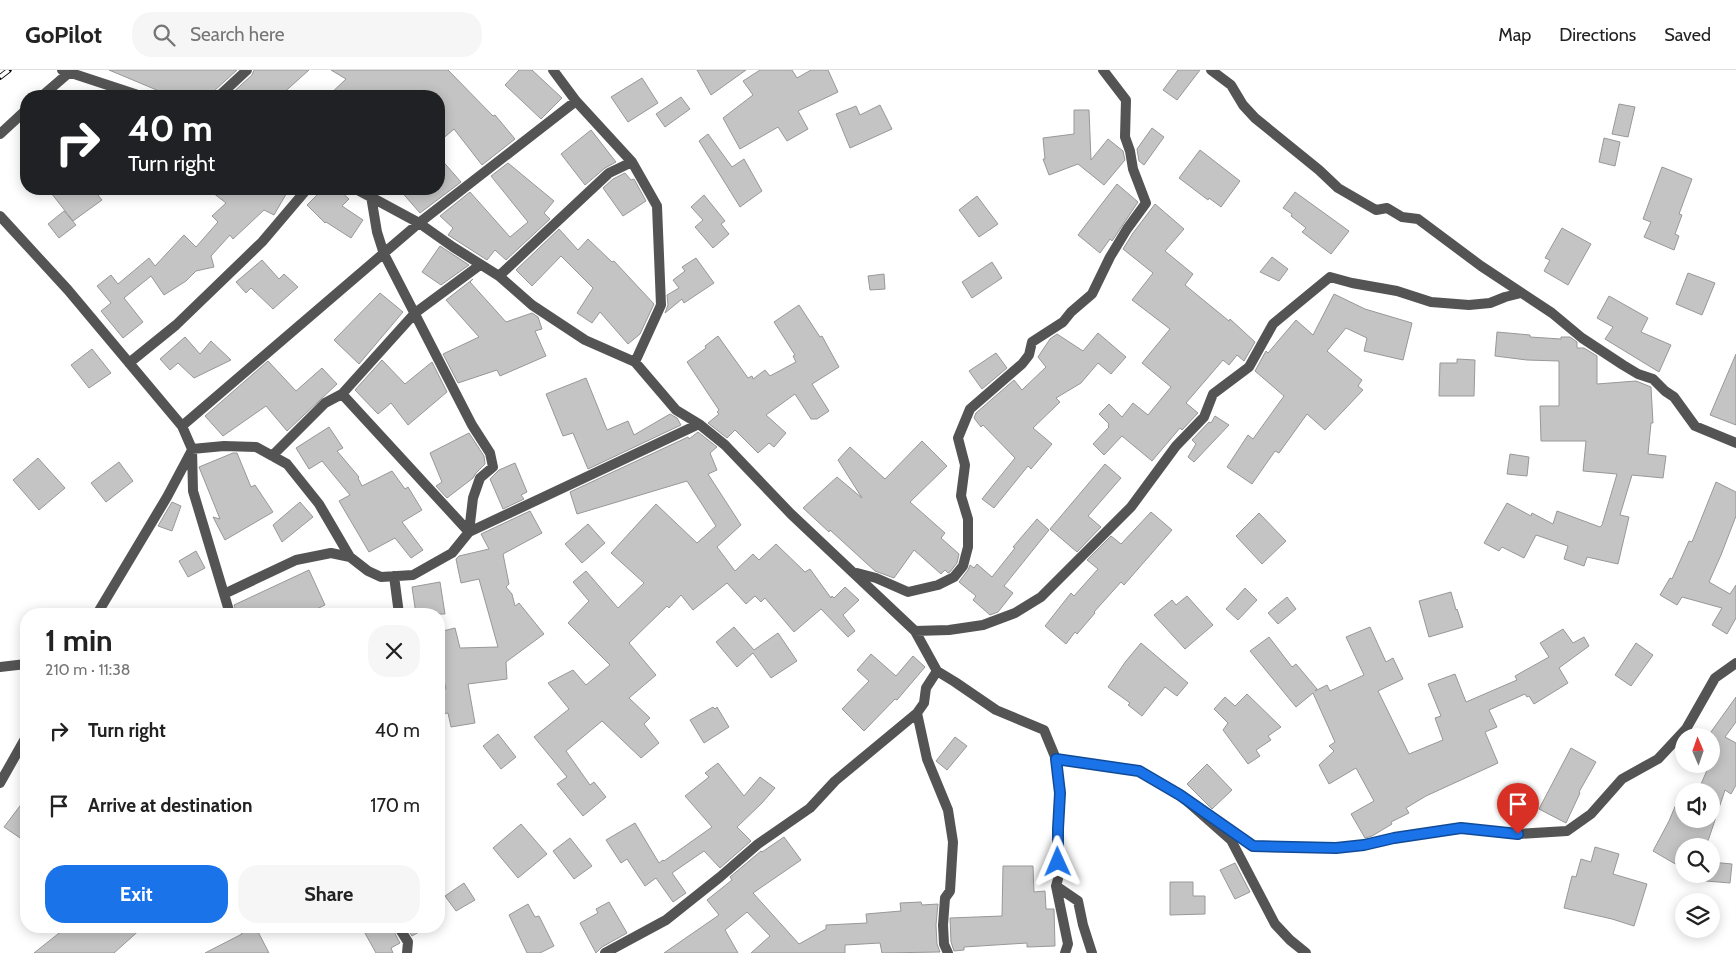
<!DOCTYPE html>
<meta charset="utf-8">
<style>
body{margin:0;font-family:Cabin,sans-serif;background:#f6f6f6;color:#222;height:100vh;display:flex;flex-direction:column;font-size:19px;white-space:nowrap}
*{box-sizing:border-box;margin:0}
p{font-size:16px;color:#767676}
.icon{flex:none;width:28px;height:28px;fill:none;stroke:currentColor;stroke-width:2;stroke-linecap:round;stroke-linejoin:round}
.map{position:relative;flex:1;overflow:hidden}
.sheet{position:absolute;left:20px;top:538px;width:425px;height:325px;display:flex;flex-direction:column;background:#fff;border-radius:20px;box-shadow:0 2px 12px #0003}
.sheet>*{flex:none}
.guide{position:absolute;left:20px;top:20px;width:425px;height:105px;border-radius:20px;box-shadow:0 2px 12px #0003;background:#202124;color:#fff;overflow:hidden}
.needle{width:32px;rotate:358deg}
.buttons{position:absolute;left:1675px;top:658px;display:grid;gap:10px}
.buttons a{display:grid;place-items:center;width:45px;height:45px;border-radius:50%;background:#fff;box-shadow:0 2px 12px #0003;font-size:25px}
.pin{position:absolute;display:grid;place-items:center;width:42px;height:42px;color:#fff;margin:-51px -21px;border-radius:50% 50% 50% 0;rotate:-45deg;box-shadow:0 0 5px #0007}
.pin .icon{rotate:45deg}
.me{position:absolute;width:55px;margin:-28px;rotate:359deg;stroke-linejoin:round;filter:drop-shadow(0 0 4px #0008)}
.turn{display:flex;align-items:center;gap:18px;height:105px;padding:0 25px;font-size:22px}
.turn .icon{width:65px;height:65px;stroke-width:2.5}
.turn b{display:block;font-size:35px;line-height:42px}
.round{display:grid;place-items:center;flex:none;width:52px;height:52px;border-radius:20px;background:#f6f6f6}
.summary{display:flex;align-items:center;justify-content:space-between;height:85px;padding:0 25px}
h1{font-size:30px;font-weight:700;line-height:38px}
.action{display:flex;gap:10px;margin-top:auto;padding:10px 25px}
.action a{flex:1;height:58px;border-radius:20px;background:#1a73e8;color:#fff;font-size:20px;font-weight:700;line-height:58px;text-align:center}
.action a+a{background:#f6f6f6;color:#222}
ul{padding:0;list-style:none}
li{display:flex;align-items:center;gap:15px;height:75px;padding:0 25px}
li div{flex:1}
li b{display:block;font-size:19px}
li em{font-style:normal}
header{display:flex;align-items:center;gap:30px;box-sizing:border-box;height:70px;padding:0 25px;background:#fff;border-bottom:1px solid #e0e0e0}
header strong{font-size:24px}
nav{display:flex;gap:28px;margin-inline-start:auto;font-size:18px}
.search{width:350px;height:45px;background:#f6f6f6;display:flex;align-items:center;gap:12px;box-sizing:border-box;padding:0 18px;border-radius:20px;color:#767676;font-size:19px}
.map>svg:first-child{display:block}
.building{fill:#c4c4c4;stroke:#989898}
.lines{fill:none;stroke-linecap:round;stroke-linejoin:round}
.minor{stroke:#545454;stroke-width:10}
.rail-casing{stroke:#000;stroke-width:5.5}
.rail{stroke:#fff;stroke-width:4;stroke-dasharray:11;stroke-linecap:butt}
.route-casing{stroke:#114b97;stroke-width:12}
.route{stroke:#1a73e8;stroke-width:9}
</style>
<header>
<strong>GoPilot</strong>
<div class="search"><svg class="icon" aria-label="search" viewBox="0 0 24 24"><circle cx="10" cy="10" r="6"/><path d="M15 15l6 6"/></svg>Search here</div>
<nav><a>Map</a><a>Directions</a><a>Saved</a></nav>
</header>
<div class="map">
<svg width="1736" height="883" viewBox="0 0 1736 883">
<rect width="100%" height="100%" fill="#fff"/>
<path class="building" d="M 109,0 L 237,0 L 214,21 L 212,26 L 171,26 Z
M 254,0 L 309,0 L 280,26 L 229,26 L 252,5 Z
M 331,0 L 448,0 L 493,46 L 495,45 L 515,69 L 482,95 L 454,59 L 439,72 L 439,26 L 328,26 L 346,9 Z
M 519,0 L 532,0 L 562,28 L 541,49 L 505,15 Z
M 697,0 L 746,0 L 711,25 Z
M 760,0 L 792,0 L 797,8 L 811,0 L 828,0 L 838,22 L 798,41 L 808,59 L 787,71 L 778,57 L 740,79 L 723,48 L 753,25 L 743,11 Z
M 1178,0 L 1200,0 L 1177,30 L 1163,20 Z
M 642,8 L 658,33 L 628,52 L 611,27 Z
M 681,27 L 690,39 L 665,57 L 656,44 Z
M 1619,34 L 1635,37 L 1628,67 L 1612,64 Z
M 880,35 L 892,59 L 850,78 L 836,44 L 856,36 L 860,45 Z
M 1074,40 L 1089,40 L 1091,90 L 1108,69 L 1123,81 L 1125,90 L 1104,115 L 1078,94 L 1049,105 L 1043,89 L 1045,89 L 1043,68 L 1074,64 Z
M 1152,58 L 1164,67 L 1144,95 L 1139,91 L 1137,79 Z
M 591,60 L 616,92 L 605,98 L 585,115 L 561,84 Z
M 708,64 L 732,97 L 744,89 L 762,121 L 740,137 L 699,71 Z
M 1604,68 L 1620,72 L 1615,96 L 1599,92 Z
M 1200,80 L 1240,111 L 1221,137 L 1209,128 L 1208,130 L 1179,108 Z
M 439,87 L 461,112 L 420,143 L 399,119 L 439,119 Z
M 508,93 L 554,131 L 544,143 L 550,149 L 506,190 L 495,180 L 487,190 L 448,165 L 453,158 L 440,146 L 470,122 L 510,167 L 528,152 L 491,106 Z
M 1662,97 L 1692,109 L 1679,144 L 1682,145 L 1675,164 L 1679,166 L 1674,180 L 1644,167 L 1651,152 L 1643,149 Z
M 625,103 L 631,110 L 634,109 L 646,131 L 623,146 L 603,118 L 613,109 Z
M 1117,114 L 1138,132 L 1112,171 L 1110,169 L 1100,183 L 1078,165 Z
M 48,119 L 93,119 L 102,130 L 73,151 Z
M 208,119 L 289,119 L 274,145 L 264,140 L 233,169 L 230,165 L 211,186 L 214,197 L 196,201 L 186,211 L 164,225 L 151,206 L 124,228 L 143,252 L 123,268 L 101,241 L 111,233 L 97,216 L 111,205 L 118,214 L 149,188 L 155,196 L 184,165 L 196,177 L 218,152 L 212,146 L 226,133 Z
M 323,119 L 338,119 L 349,129 L 342,136 L 363,150 L 351,168 L 326,152 L 325,153 L 307,135 Z
M 1295,122 L 1349,161 L 1331,184 L 1302,162 L 1306,158 L 1291,146 L 1292,144 L 1283,138 Z
M 704,125 L 725,151 L 721,154 L 729,164 L 713,178 L 695,157 L 703,150 L 691,137 Z
M 977,126 L 998,154 L 979,167 L 959,140 Z
M 1155,134 L 1184,159 L 1165,181 L 1193,204 L 1185,215 L 1229,251 L 1230,249 L 1255,272 L 1244,291 L 1237,285 L 1229,295 L 1223,290 L 1186,333 L 1198,343 L 1182,360 L 1180,358 L 1152,391 L 1122,366 L 1104,385 L 1093,374 L 1109,357 L 1108,356 L 1109,354 L 1099,344 L 1109,334 L 1122,347 L 1133,333 L 1148,345 L 1171,317 L 1142,293 L 1170,259 L 1132,230 L 1153,203 L 1123,179 L 1133,163 Z
M 64,141 L 76,155 L 59,168 L 48,154 Z
M 1562,158 L 1591,174 L 1568,215 L 1544,201 L 1550,190 L 1545,188 Z
M 559,159 L 578,180 L 588,169 L 612,192 L 614,191 L 654,234 L 640,264 L 628,274 L 600,242 L 592,253 L 577,243 L 593,218 L 561,186 L 532,216 L 516,200 Z
M 440,176 L 469,195 L 441,215 L 422,202 Z
M 1272,187 L 1288,199 L 1279,211 L 1260,202 Z
M 696,188 L 714,213 L 684,233 L 682,229 L 665,243 L 668,235 L 667,225 L 679,218 L 673,210 L 685,201 L 682,197 Z
M 262,190 L 279,209 L 284,204 L 298,217 L 273,239 L 251,218 L 246,223 L 236,212 Z
M 992,192 L 1002,208 L 972,228 L 962,212 Z
M 1688,203 L 1715,213 L 1702,245 L 1676,234 Z
M 884,204 L 885,219 L 870,220 L 868,206 Z
M 473,209 L 470,212 L 506,252 L 532,243 L 538,247 L 542,259 L 535,261 L 546,286 L 500,306 L 497,300 L 458,313 L 443,284 L 479,267 L 446,230 Z
M 380,223 L 403,242 L 359,294 L 334,270 Z
M 1334,224 L 1365,239 L 1412,253 L 1403,290 L 1364,281 L 1367,268 L 1346,258 L 1327,281 L 1362,310 L 1358,316 L 1363,320 L 1325,360 L 1307,344 L 1279,383 L 1275,381 L 1252,414 L 1227,397 L 1248,365 L 1253,369 L 1284,326 L 1255,301 L 1266,281 L 1268,283 L 1296,250 L 1313,265 Z
M 1609,226 L 1648,248 L 1641,262 L 1671,275 L 1659,302 L 1605,269 L 1613,257 L 1597,248 Z
M 799,235 L 820,267 L 822,266 L 839,297 L 812,314 L 829,341 L 817,349 L 811,349 L 795,324 L 766,345 L 786,363 L 774,377 L 769,373 L 758,383 L 735,360 L 727,368 L 708,353 L 719,344 L 717,342 L 719,340 L 687,292 L 706,278 L 705,276 L 718,266 L 748,308 L 752,306 L 753,309 L 765,300 L 770,306 L 796,292 L 793,286 L 795,285 L 774,252 Z
M 1497,262 L 1530,265 L 1530,267 L 1561,269 L 1561,267 L 1570,267 L 1577,272 L 1577,278 L 1584,278 L 1597,286 L 1597,314 L 1636,311 L 1651,317 L 1653,353 L 1651,353 L 1648,384 L 1666,386 L 1663,408 L 1632,405 L 1620,445 L 1629,447 L 1618,494 L 1587,487 L 1584,496 L 1564,489 L 1568,476 L 1536,465 L 1524,488 L 1502,477 L 1499,481 L 1484,473 L 1507,433 L 1531,446 L 1532,443 L 1553,454 L 1557,441 L 1600,457 L 1602,455 L 1617,404 L 1583,401 L 1586,371 L 1541,371 L 1540,336 L 1559,336 L 1559,291 L 1527,290 L 1495,286 Z
M 1098,263 L 1126,287 L 1111,304 L 1098,293 L 1081,313 L 1056,328 L 1060,332 L 1033,358 L 1052,374 L 1031,399 L 1028,396 L 994,438 L 982,429 L 1015,388 L 983,355 L 981,357 L 974,348 L 976,343 L 1014,310 L 1022,320 L 1046,297 L 1038,287 L 1050,269 L 1057,264 L 1083,281 Z
M 185,267 L 200,284 L 211,271 L 231,290 L 194,308 L 178,293 L 170,300 L 160,289 Z
M 92,279 L 111,303 L 89,318 L 71,295 Z
M 996,283 L 1007,298 L 982,319 L 969,301 Z
M 1736,284 L 1736,355 L 1710,345 Z
M 1457,289 L 1475,290 L 1474,326 L 1439,326 L 1440,293 L 1457,293 Z
M 382,290 L 405,314 L 432,292 L 447,322 L 408,355 L 391,333 L 378,344 L 355,320 Z
M 268,291 L 296,321 L 322,298 L 337,314 L 287,361 L 266,336 L 223,366 L 205,346 Z
M 586,308 L 607,360 L 628,351 L 634,365 L 670,344 L 677,348 L 681,355 L 588,399 L 573,363 L 563,366 L 546,324 Z
M 1215,346 L 1229,355 L 1194,392 L 1188,387 L 1196,374 L 1192,370 L 1209,352 L 1211,353 Z
M 329,357 L 343,378 L 337,381 L 359,407 L 358,408 L 362,416 L 392,401 L 405,419 L 408,417 L 422,440 L 402,452 L 423,480 L 411,488 L 395,468 L 369,482 L 339,431 L 350,425 L 322,391 L 309,399 L 296,378 Z
M 698,362 L 717,377 L 710,383 L 717,400 L 708,404 L 741,455 L 717,477 L 735,501 L 753,484 L 759,490 L 776,474 L 805,502 L 810,499 L 831,528 L 832,526 L 834,528 L 845,517 L 859,530 L 843,545 L 855,561 L 848,567 L 821,539 L 794,562 L 765,528 L 761,532 L 755,526 L 746,534 L 727,513 L 693,540 L 681,525 L 669,538 L 667,536 L 629,573 L 656,605 L 629,628 L 650,648 L 644,654 L 659,673 L 641,688 L 602,651 L 566,681 L 590,715 L 594,712 L 606,727 L 583,746 L 557,714 L 567,707 L 534,667 L 569,639 L 548,613 L 573,600 L 586,615 L 610,595 L 568,553 L 589,531 L 573,512 L 586,501 L 618,538 L 644,513 L 611,483 L 656,434 L 697,473 L 716,456 L 687,411 L 577,444 L 570,422 L 688,367 L 689,369 Z
M 469,363 L 484,386 L 485,394 L 476,403 L 473,408 L 447,428 L 436,416 L 442,412 L 430,383 Z
M 922,371 L 947,396 L 910,432 L 945,463 L 941,468 L 959,484 L 957,493 L 950,502 L 948,503 L 945,500 L 941,504 L 914,480 L 894,508 L 875,501 L 830,460 L 829,462 L 803,438 L 837,407 L 862,428 L 838,390 L 850,377 L 885,409 Z
M 233,383 L 237,383 L 251,417 L 255,415 L 273,442 L 225,470 L 213,447 L 220,449 L 199,397 Z
M 1510,384 L 1529,387 L 1527,406 L 1507,404 Z
M 38,388 L 65,418 L 39,440 L 13,410 Z
M 119,392 L 133,411 L 106,432 L 91,413 Z
M 515,393 L 527,422 L 521,425 L 524,429 L 503,439 L 490,409 L 499,400 Z
M 1105,394 L 1121,408 L 1088,446 L 1101,457 L 1077,482 L 1050,459 Z
M 1716,412 L 1736,422 L 1736,446 L 1721,485 L 1709,512 L 1730,524 L 1736,515 L 1736,548 L 1727,564 L 1712,555 L 1722,538 L 1682,527 L 1677,535 L 1660,525 L 1670,508 L 1672,509 L 1689,471 L 1692,472 Z
M 172,432 L 181,436 L 172,461 L 158,456 Z
M 300,432 L 313,447 L 282,472 L 273,455 Z
M 530,441 L 542,463 L 503,484 L 509,514 L 506,517 L 512,524 L 515,536 L 519,533 L 544,564 L 506,592 L 507,609 L 468,614 L 475,653 L 451,657 L 448,643 L 442,644 L 439,622 L 439,620 L 446,619 L 439,591 L 439,562 L 455,558 L 460,578 L 498,577 L 479,509 L 461,513 L 456,489 L 459,486 L 489,479 L 481,464 Z
M 1151,442 L 1172,460 L 1124,515 L 1121,512 L 1094,542 L 1095,543 L 1077,564 L 1075,562 L 1066,574 L 1045,556 L 1071,523 L 1074,526 L 1098,499 L 1087,490 L 1111,466 L 1121,474 Z
M 1259,443 L 1286,471 L 1262,494 L 1236,466 Z
M 1037,449 L 1049,460 L 1004,516 L 1013,523 L 998,542 L 990,545 L 973,530 L 976,526 L 959,512 L 968,500 L 970,495 L 974,498 L 977,494 L 992,507 L 1015,478 L 1013,477 Z
M 588,454 L 605,473 L 582,493 L 565,474 Z
M 196,481 L 205,498 L 188,507 L 179,491 Z
M 309,500 L 325,535 L 306,544 L 237,544 L 234,535 Z
M 440,512 L 445,544 L 416,544 L 412,517 Z
M 1245,518 L 1257,530 L 1238,550 L 1226,539 Z
M 1451,522 L 1456,540 L 1457,539 L 1463,557 L 1429,567 L 1419,531 Z
M 1187,526 L 1213,555 L 1185,579 L 1154,545 L 1172,530 L 1176,535 Z
M 1287,527 L 1296,539 L 1278,554 L 1268,543 Z
M 734,557 L 754,580 L 778,563 L 797,591 L 771,608 L 753,583 L 737,597 L 716,572 Z
M 1370,557 L 1386,592 L 1393,588 L 1403,609 L 1378,621 L 1409,684 L 1443,670 L 1435,648 L 1441,646 L 1428,614 L 1455,604 L 1466,632 L 1517,610 L 1515,606 L 1549,587 L 1540,573 L 1563,559 L 1573,573 L 1584,567 L 1589,576 L 1559,598 L 1568,613 L 1534,634 L 1529,626 L 1527,627 L 1525,624 L 1489,640 L 1497,657 L 1485,662 L 1498,693 L 1426,726 L 1406,738 L 1409,743 L 1391,752 L 1392,754 L 1372,766 L 1365,768 L 1351,744 L 1374,731 L 1356,698 L 1329,714 L 1319,695 L 1334,681 L 1329,676 L 1335,672 L 1313,623 L 1296,637 L 1250,581 L 1269,567 L 1292,597 L 1296,594 L 1317,619 L 1315,621 L 1327,615 L 1330,621 L 1364,605 L 1346,567 Z
M 1141,573 L 1188,613 L 1177,626 L 1165,617 L 1142,646 L 1128,635 L 1130,633 L 1108,617 L 1126,591 Z
M 1636,573 L 1653,585 L 1631,616 L 1615,605 Z
M 871,584 L 896,606 L 913,586 L 925,597 L 897,630 L 895,629 L 864,661 L 842,639 L 869,611 L 857,600 Z
M 1247,624 L 1281,657 L 1268,666 L 1271,670 L 1256,680 L 1260,686 L 1248,694 L 1223,660 L 1228,653 L 1214,639 L 1225,627 L 1235,636 Z
M 1736,627 L 1736,652 L 1725,667 L 1736,673 L 1736,715 L 1731,724 L 1725,720 L 1709,768 L 1705,776 L 1684,776 L 1684,799 L 1653,781 L 1669,751 L 1682,720 L 1685,721 L 1684,721 L 1684,749 L 1711,749 L 1711,721 L 1698,721 L 1708,698 L 1699,694 L 1711,694 L 1711,666 L 1708,666 Z
M 713,637 L 715,639 L 717,637 L 729,657 L 704,673 L 690,650 Z
M 498,664 L 516,687 L 501,699 L 483,676 Z
M 955,667 L 967,676 L 947,700 L 936,691 Z
M 1571,678 L 1596,692 L 1579,722 L 1580,723 L 1566,753 L 1539,739 Z
M 718,693 L 744,726 L 760,707 L 775,718 L 762,733 L 737,757 L 751,771 L 720,798 L 704,781 L 672,803 L 686,823 L 673,832 L 656,808 L 645,816 L 627,789 L 621,793 L 606,770 L 635,753 L 659,793 L 663,790 L 664,791 L 712,757 L 685,726 L 709,707 L 705,703 Z
M 1207,694 L 1232,720 L 1212,739 L 1187,714 Z
M 26,728 L 26,772 L 4,757 Z
M 521,754 L 547,784 L 518,808 L 493,778 Z
M 784,767 L 801,790 L 753,823 L 799,874 L 826,859 L 826,855 L 867,853 L 866,844 L 901,841 L 900,833 L 921,832 L 922,835 L 938,834 L 936,855 L 937,874 L 940,882 L 882,883 L 880,873 L 845,875 L 845,883 L 751,883 L 770,866 L 747,842 L 725,860 L 738,883 L 664,883 L 719,845 L 707,830 L 732,810 L 730,807 L 761,781 L 762,782 Z
M 570,768 L 592,796 L 574,809 L 553,781 Z
M 1595,777 L 1619,784 L 1613,804 L 1647,814 L 1634,856 L 1612,849 L 1564,838 L 1572,806 L 1576,807 L 1581,789 L 1591,792 Z
M 1711,792 L 1732,794 L 1730,813 L 1706,811 L 1693,804 L 1711,804 Z
M 1235,793 L 1250,822 L 1235,829 L 1220,800 Z
M 1003,796 L 1033,796 L 1034,822 L 1045,821 L 1046,839 L 1054,839 L 1055,876 L 1027,877 L 1027,873 L 964,877 L 964,880 L 954,881 L 951,872 L 950,848 L 1002,846 Z
M 1170,812 L 1193,812 L 1193,826 L 1205,826 L 1205,844 L 1170,845 Z
M 464,813 L 475,830 L 456,841 L 445,826 Z
M 609,832 L 627,863 L 602,877 L 596,883 L 580,853 L 598,843 L 596,839 Z
M 528,834 L 535,847 L 539,846 L 554,876 L 540,883 L 527,883 L 509,845 Z
M 68,856 L 144,856 L 114,883 L 34,883 Z
M 238,856 L 255,856 L 269,883 L 205,883 L 242,864 Z
M 361,856 L 391,856 L 400,873 L 391,878 L 393,883 L 376,883 Z
M 406,856 L 429,856 L 412,866 Z"/>
<g class="lines">
<path class="minor" d="M 62,0 L 141,26
M 553,0 L 576,31 L 632,92 L 657,136 L 661,235 L 635,292
M 1211,0 L 1231,15 L 1243,35 L 1255,48 L 1319,100 L 1338,118 L 1376,140 L 1387,138 L 1402,147 L 1418,149 L 1481,196 L 1552,243 L 1582,268 L 1623,295 L 1638,304 L 1653,309 L 1665,321 L 1674,327 L 1695,356 L 1736,373
M 42,26 L 71,1
M 219,26 L 247,0
M 0,64 L 26,40
M 356,119 L 419,153 L 453,177 L 499,206 L 532,235 L 585,270 L 635,292 L 676,340 L 699,354 L 725,375 L 791,444 L 915,561 L 937,601 L 955,612 L 996,640 L 1044,660 L 1056,689 L 1139,701 L 1180,725 L 1231,770 L 1275,854 L 1290,870 L 1306,883
M 0,146 L 68,220 L 182,356 L 192,379 L 193,421 L 230,544
M 499,206 L 609,103 L 632,92
M 129,293 L 176,255 L 262,172 L 307,119
M 342,324 L 469,462 L 699,354
M 182,356 L 419,153 L 576,31
M 192,379 L 224,376 L 256,377 L 287,394 L 319,434 L 350,487
M 272,386 L 325,333 L 342,324 L 415,243 L 480,195
M 857,503 L 876,508 L 908,522 L 938,515 L 954,507 L 963,496 L 968,477 L 968,449 L 961,426 L 965,395 L 958,368 L 970,339 L 1022,294 L 1029,285 L 1032,272 L 1063,252 L 1071,242 L 1092,224 L 1110,187 L 1127,159 L 1146,133 L 1133,99 L 1130,81 L 1125,67 L 1126,30 L 1103,0
M 394,506 L 399,544
M 224,524 L 296,490 L 331,483 L 350,487 L 368,501 L 381,507 L 413,505 L 452,483 L 469,462 L 473,428 L 480,408 L 493,397 L 490,383 L 472,355 L 384,184 L 377,162 L 371,126
M 97,544 L 167,427 L 192,380
M 915,561 L 949,560 L 983,555 L 1015,543 L 1041,527 L 1131,437 L 1176,376 L 1204,347 L 1213,324 L 1249,297 L 1273,254 L 1330,207 L 1352,213 L 1397,221 L 1431,232 L 1469,235 L 1490,233 L 1505,227 L 1521,223
M 0,597 L 26,594
M 917,643 L 927,689 L 948,740 L 953,772 L 950,821 L 945,828 L 943,855 L 944,874 L 948,883
M 1056,689 L 1060,723 L 1058,759 L 1058,809 L 1056,816 L 1068,874 L 1065,883
M 0,713 L 26,667
M 1221,754 L 1253,776 L 1336,778 L 1364,775 L 1394,768 L 1461,758 L 1518,764 L 1567,761 L 1591,744 L 1622,709 L 1658,689 L 1686,659 L 1715,608 L 1736,593
M 1056,816 L 1078,831 L 1083,855 L 1092,883
M 398,856 L 408,872 L 407,883
M 605,883 L 666,850 L 720,807 L 758,774 L 810,738 L 835,711 L 917,643 L 924,633 L 926,618 L 937,601"/>
<defs>
<path id="rail" d="M 0,7 L 9,0"/>
</defs>
<use href="#rail" class="rail-casing"/>
<use href="#rail" class="rail"/>
</g>
<g class="lines">
<defs>
<path id="route" d="M 1058,792 L 1058,759 L 1060,723 L 1056,689 L 1139,701 L 1180,725 L 1253,776 L 1336,778 L 1364,775 L 1394,768 L 1461,758 L 1518,764"/>
</defs>
<use href="#route" class="route-casing"/>
<use href="#route" class="route"/>
</g>
</svg>
<div class="buttons">
<a><svg class="needle" viewBox="-14 -14 28 28"><path d="M0-13l5 13h-10z" fill="#e53935"/><path d="M0 13l5-13h-10z" fill="#767676"/></svg></a>
<a><svg class="icon" aria-label="sound" viewBox="0 0 24 24"><path d="M4 9h4l5-4v14l-5-4H4zM17 9q2 3 0 6"/></svg></a>
<a><svg class="icon" aria-label="search" viewBox="0 0 24 24"><circle cx="10" cy="10" r="6"/><path d="M15 15l6 6"/></svg></a>
<a><svg class="icon" aria-label="layers" viewBox="0 0 24 24"><path d="M12 4l9 5-9 5-9-5zM3 14l9 5 9-5"/></svg></a>
</div>
<div class="pin" style="left:1518px;top:764px;background:#d93025"><svg class="icon" aria-label="arrive" viewBox="0 0 24 24"><path d="M6 21V4h12l-3 4 3 4H6"/></svg></div>
<svg class="me" style="left:1058px;top:792px" viewBox="-20 -20 40 40"><path d="M0-17L14 15 0 8-14 15z" fill="#1a73e8" stroke="#fff" stroke-width="4"/></svg>
<div class="guide">
<div class="turn"><svg class="icon" aria-label="right" viewBox="0 0 24 24"><path d="M7 20v-9h11M14 6l5 5-5 5"/></svg><div><b>40 m</b>Turn right</div></div>
</div>
<section class="sheet">
<div class="summary"><div><h1>1 min</h1><p>210 m · 11:38</p></div><a class="round"><svg class="icon" aria-label="close" viewBox="0 0 24 24"><path d="M6 6l12 12M18 6L6 18"/></svg></a></div>
<ul>
<li><svg class="icon" aria-label="right" viewBox="0 0 24 24"><path d="M7 20v-9h11M14 6l5 5-5 5"/></svg><div><b>Turn right</b></div><em>40 m</em></li>
<li><svg class="icon" aria-label="arrive" viewBox="0 0 24 24"><path d="M6 21V4h12l-3 4 3 4H6"/></svg><div><b>Arrive at destination</b></div><em>170 m</em></li>
</ul>
<div class="action"><a>Exit</a><a>Share</a></div>
</section>
</div>
